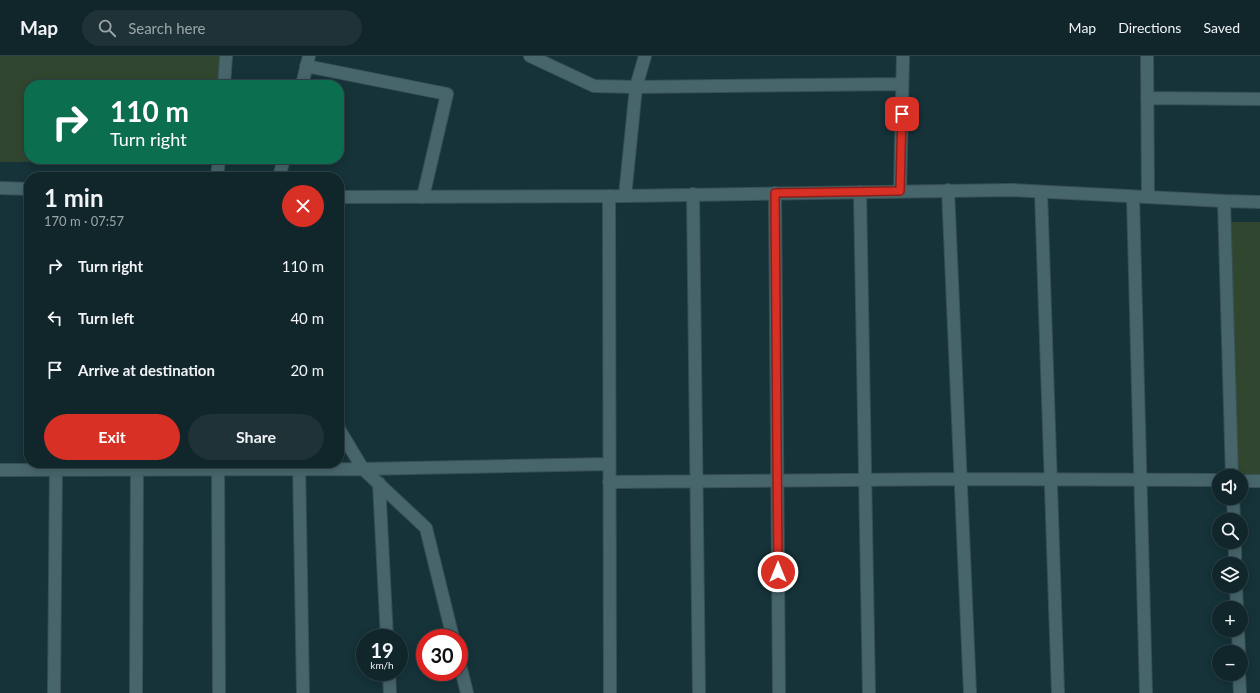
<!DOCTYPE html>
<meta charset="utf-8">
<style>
body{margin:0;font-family:Lato,sans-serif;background:#1e3237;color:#f1f3f6;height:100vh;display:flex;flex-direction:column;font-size:15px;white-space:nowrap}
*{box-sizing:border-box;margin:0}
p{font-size:13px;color:#9ca5a9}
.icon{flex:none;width:22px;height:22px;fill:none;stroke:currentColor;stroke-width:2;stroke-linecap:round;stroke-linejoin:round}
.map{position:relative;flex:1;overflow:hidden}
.details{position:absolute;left:24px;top:116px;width:320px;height:296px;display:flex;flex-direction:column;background:#10262b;border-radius:16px;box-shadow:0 2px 10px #0003,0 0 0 1px #304347}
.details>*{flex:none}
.hud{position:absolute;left:24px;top:24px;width:320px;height:84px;border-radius:16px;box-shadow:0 2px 10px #0003,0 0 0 1px #304347;background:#0b6e4f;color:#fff;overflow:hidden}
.controls{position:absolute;left:1212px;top:413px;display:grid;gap:8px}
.controls a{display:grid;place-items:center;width:36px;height:36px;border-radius:50%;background:#10262b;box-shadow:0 2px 10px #0003,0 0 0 1px #304347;font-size:20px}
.speed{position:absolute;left:356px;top:573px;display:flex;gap:8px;font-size:20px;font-weight:700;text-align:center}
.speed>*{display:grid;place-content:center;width:52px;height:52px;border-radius:50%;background:#10262b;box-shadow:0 2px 10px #0003,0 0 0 1px #304347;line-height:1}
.speed small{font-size:10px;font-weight:400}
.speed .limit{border:6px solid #d22;background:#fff;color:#111}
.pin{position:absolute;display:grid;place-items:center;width:34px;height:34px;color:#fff;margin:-17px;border-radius:8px;box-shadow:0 2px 6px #0006}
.me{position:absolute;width:44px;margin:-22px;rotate:0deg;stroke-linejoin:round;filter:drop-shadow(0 0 3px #0008)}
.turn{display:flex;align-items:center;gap:14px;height:84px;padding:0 20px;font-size:18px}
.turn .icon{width:52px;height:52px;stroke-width:2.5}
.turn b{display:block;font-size:28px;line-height:34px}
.round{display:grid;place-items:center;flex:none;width:42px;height:42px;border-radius:21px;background:#1e3237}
.overview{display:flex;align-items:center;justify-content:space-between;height:68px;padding:0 20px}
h1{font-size:24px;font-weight:700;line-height:30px}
.action{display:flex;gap:8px;margin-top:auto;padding:8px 20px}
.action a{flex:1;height:46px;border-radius:24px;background:#d93025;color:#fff;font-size:16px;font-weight:700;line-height:46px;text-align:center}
.action a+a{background:#1e3237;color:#f1f3f6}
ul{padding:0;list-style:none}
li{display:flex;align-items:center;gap:12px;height:52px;padding:0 20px}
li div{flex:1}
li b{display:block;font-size:15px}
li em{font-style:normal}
header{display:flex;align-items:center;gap:24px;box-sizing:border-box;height:56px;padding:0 20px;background:#10262b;border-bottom:1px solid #304347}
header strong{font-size:19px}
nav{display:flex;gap:22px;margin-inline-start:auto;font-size:14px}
.search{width:280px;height:36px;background:#1e3237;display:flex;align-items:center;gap:10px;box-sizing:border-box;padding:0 14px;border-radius:22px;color:#9ca5a9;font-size:15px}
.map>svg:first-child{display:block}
.park{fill:#31462f}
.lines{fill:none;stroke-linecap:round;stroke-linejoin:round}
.minor-casing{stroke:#385055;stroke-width:14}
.tertiary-casing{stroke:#385055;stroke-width:14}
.minor{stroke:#47666c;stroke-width:12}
.tertiary{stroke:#47666c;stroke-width:12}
.route-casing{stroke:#8d1f18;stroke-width:10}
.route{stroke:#d93025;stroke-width:7}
</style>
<header>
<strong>Map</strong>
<div class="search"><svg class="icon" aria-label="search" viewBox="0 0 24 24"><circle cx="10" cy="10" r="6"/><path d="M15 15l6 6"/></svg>Search here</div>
<nav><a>Map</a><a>Directions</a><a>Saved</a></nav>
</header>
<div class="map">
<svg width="1260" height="637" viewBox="0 0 1260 637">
<rect width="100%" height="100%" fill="#153339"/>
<path class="park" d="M 0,0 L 225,0 L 223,29 L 29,29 L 29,103 L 218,103 L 218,105 L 0,106 Z
M 1231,166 L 1260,166 L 1260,418 L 1237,418 Z"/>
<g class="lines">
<defs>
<path id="minor" d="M 530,0 L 594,30 L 636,31 L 902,28
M 1147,0 L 1148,141
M 306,10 L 447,38 L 423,141
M 224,29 L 226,0
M 302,29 L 309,0
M 1147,42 L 1260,43
M 217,121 L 219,103
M 279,121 L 284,103
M 948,134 L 970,637
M 900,135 L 903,0
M 860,136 L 869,637
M 1041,136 L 1058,637
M 775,137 L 779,637
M 693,138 L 699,637
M 609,140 L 610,637
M 1133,141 L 1146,637
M 1224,145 L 1232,420
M 339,373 L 363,413 L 426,472 L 453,582
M 218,407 L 219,637
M 299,407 L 303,637
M 0,414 L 363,413 L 609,408
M 1241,425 L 1260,425
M 609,426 L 961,423 L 1219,424
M 379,427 L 387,582
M 1233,442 L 1234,464
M 1235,486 L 1235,508
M 1236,530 L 1237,552
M 1238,574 L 1239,596
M 459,605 L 467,637
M 389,616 L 390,637
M 1239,618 L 1240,637
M 54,637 L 56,407
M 136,637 L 137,407"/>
<path id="tertiary" d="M 0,132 L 29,133
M 625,140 L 636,31 L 645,0
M 339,141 L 625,140 L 1011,134 L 1224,145 L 1260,146"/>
</defs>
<use href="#minor" class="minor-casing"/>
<use href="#tertiary" class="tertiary-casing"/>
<use href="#minor" class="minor"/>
<use href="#tertiary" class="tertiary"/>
</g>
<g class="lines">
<defs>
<path id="route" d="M 778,516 L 775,137 L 900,135 L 902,58"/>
</defs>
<use href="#route" class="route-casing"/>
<use href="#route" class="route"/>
</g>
</svg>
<div class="controls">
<a><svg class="icon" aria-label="sound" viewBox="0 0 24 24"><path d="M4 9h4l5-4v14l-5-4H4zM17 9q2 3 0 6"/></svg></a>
<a><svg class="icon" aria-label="search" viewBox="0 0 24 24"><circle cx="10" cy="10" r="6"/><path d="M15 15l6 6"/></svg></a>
<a><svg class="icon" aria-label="layers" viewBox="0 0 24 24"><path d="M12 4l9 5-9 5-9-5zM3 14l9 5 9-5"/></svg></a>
<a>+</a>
<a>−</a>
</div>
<div class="speed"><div>19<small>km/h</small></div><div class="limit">30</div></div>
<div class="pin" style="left:902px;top:58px;background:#d93025"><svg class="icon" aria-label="arrive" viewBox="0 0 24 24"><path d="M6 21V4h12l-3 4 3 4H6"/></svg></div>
<svg class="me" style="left:778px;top:516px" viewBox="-20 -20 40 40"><circle r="17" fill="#d93025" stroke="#fff" stroke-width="3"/><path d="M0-11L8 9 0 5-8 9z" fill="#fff"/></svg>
<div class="hud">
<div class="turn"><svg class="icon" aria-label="right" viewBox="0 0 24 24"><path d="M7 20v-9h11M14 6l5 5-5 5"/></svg><div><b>110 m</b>Turn right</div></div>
</div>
<section class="details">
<div class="overview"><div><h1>1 min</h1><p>170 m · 07:57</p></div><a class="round" style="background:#d93025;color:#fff"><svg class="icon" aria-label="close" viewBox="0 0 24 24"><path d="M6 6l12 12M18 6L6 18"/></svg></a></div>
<ul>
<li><svg class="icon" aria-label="right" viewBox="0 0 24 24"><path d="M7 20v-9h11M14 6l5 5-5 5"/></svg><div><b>Turn right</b></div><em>110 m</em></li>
<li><svg class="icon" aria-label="left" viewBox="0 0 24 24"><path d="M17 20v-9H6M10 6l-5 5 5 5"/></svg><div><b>Turn left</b></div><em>40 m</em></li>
<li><svg class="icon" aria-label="arrive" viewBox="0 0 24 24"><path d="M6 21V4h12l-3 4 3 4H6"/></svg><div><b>Arrive at destination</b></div><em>20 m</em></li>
</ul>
<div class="action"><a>Exit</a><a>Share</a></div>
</section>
</div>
